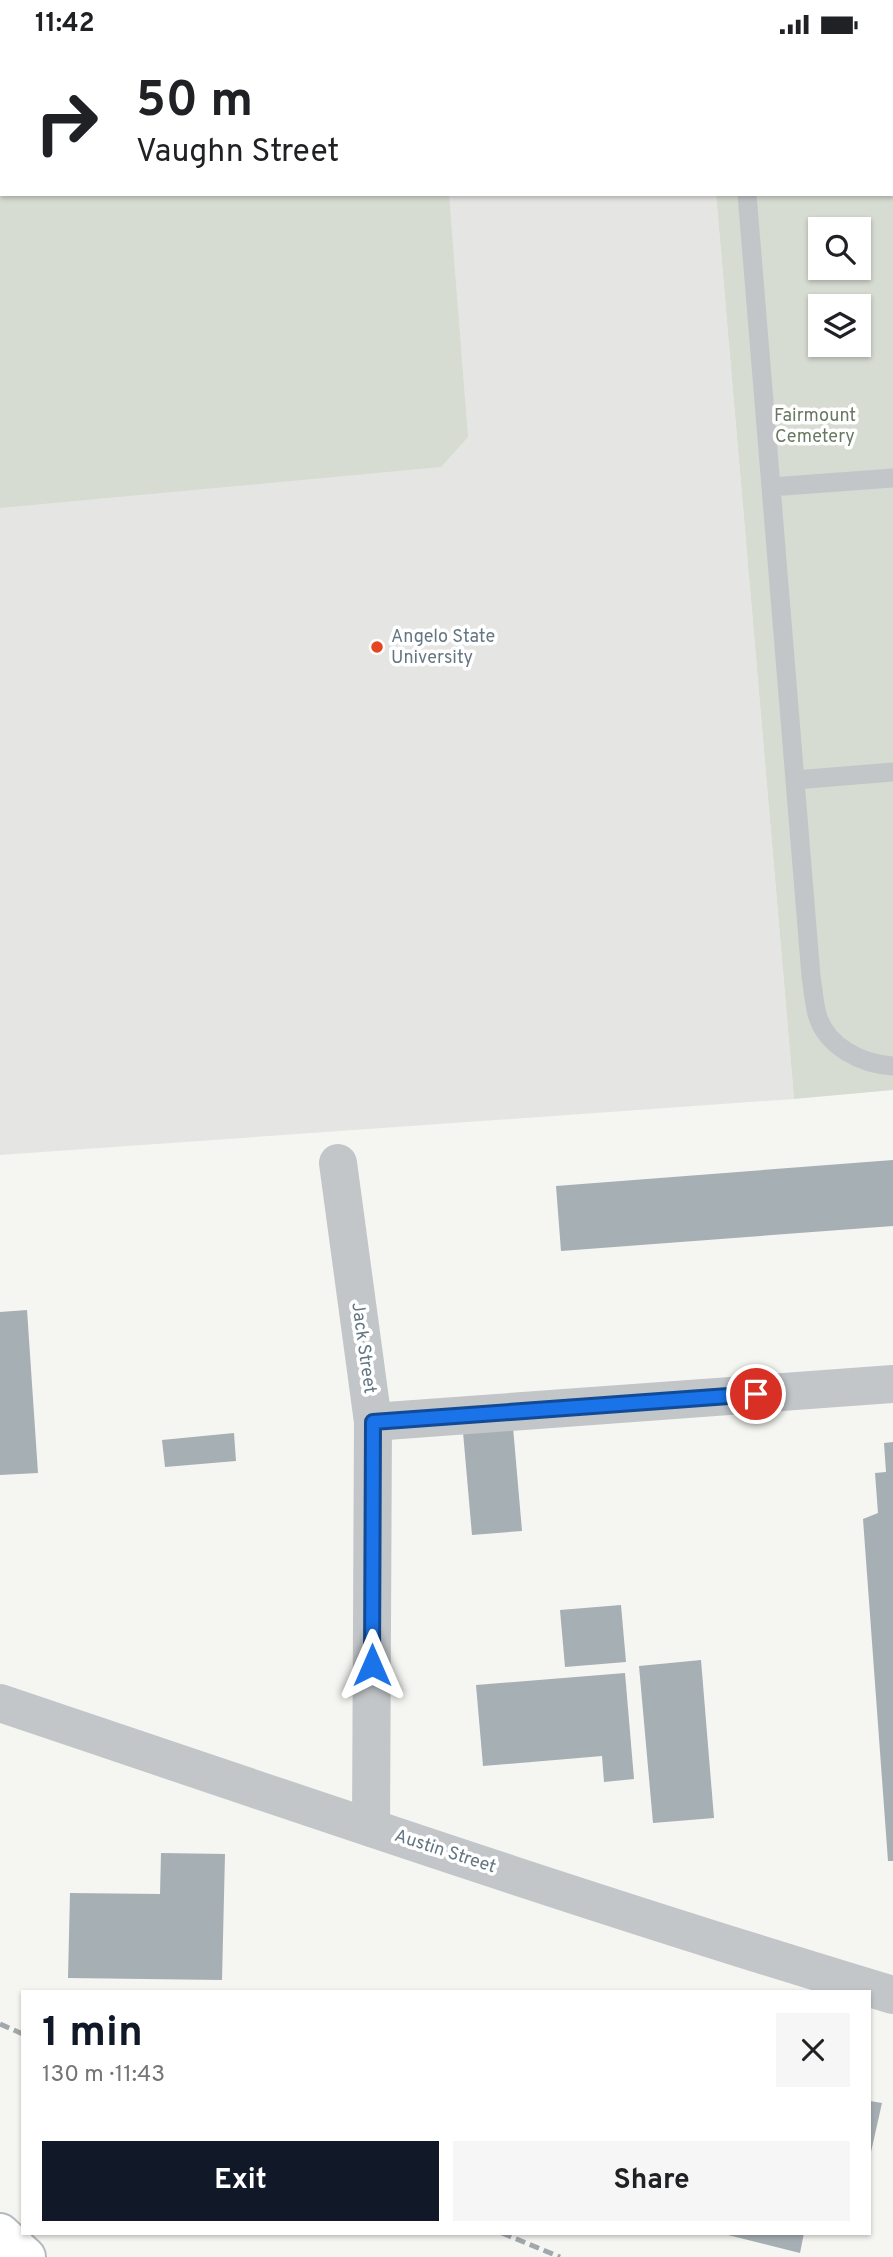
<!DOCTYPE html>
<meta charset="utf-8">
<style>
body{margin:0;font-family:Overpass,sans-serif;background:#f6f6f6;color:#202124;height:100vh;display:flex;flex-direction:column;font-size:26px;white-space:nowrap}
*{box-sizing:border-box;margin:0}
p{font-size:23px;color:#757577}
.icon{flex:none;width:38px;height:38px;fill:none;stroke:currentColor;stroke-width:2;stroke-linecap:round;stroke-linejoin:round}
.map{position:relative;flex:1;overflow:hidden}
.drawer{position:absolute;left:21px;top:1941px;width:850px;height:245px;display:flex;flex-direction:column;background:#fff;border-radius:0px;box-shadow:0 2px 5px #0004}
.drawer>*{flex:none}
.hud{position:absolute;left:0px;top:0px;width:894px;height:147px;box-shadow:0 2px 5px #0004;background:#fff;color:#202124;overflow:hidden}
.tools{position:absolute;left:808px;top:168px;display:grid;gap:14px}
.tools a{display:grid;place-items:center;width:63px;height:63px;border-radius:0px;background:#fff;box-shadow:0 2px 5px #0004;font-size:35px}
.pin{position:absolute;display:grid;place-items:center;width:60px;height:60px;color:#fff;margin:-30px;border:4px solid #fff;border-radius:50%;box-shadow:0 2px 7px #0007}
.me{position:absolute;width:77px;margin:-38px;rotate:0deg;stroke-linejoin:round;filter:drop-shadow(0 0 5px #0008)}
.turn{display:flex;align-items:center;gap:24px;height:147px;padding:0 21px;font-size:32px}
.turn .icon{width:91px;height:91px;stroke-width:2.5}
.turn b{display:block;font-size:49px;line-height:60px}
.round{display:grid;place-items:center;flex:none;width:74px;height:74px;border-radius:0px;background:#f6f6f6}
.overview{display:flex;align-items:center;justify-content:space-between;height:119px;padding:0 21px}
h1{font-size:42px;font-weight:700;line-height:52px;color:#111827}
.button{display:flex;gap:14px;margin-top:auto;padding:14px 21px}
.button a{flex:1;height:80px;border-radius:0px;background:#111827;color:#fff;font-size:28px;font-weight:700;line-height:80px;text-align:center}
.button a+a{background:#f6f6f6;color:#202124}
.status{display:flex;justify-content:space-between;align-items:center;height:49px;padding:0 35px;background:#fff;direction:ltr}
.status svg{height:19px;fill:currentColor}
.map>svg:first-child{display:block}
.built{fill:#e5e6e4}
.green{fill:#d6dcd2;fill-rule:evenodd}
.building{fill:#a6afb4}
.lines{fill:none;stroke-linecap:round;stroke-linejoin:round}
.secondary-casing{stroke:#b4babe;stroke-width:42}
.service{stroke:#c2c6c9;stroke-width:19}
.minor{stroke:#c2c6c9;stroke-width:38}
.tertiary{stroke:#c2c6c9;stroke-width:38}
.secondary{stroke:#fff;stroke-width:38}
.rail{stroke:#a0a8ac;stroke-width:5;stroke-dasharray:10 5;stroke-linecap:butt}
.route-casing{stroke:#114b97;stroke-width:18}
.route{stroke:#1a73e8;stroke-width:12}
.poi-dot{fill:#e44621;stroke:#fff;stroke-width:2.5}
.labels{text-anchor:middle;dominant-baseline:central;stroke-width:7;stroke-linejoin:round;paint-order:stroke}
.park-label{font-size:18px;fill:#687962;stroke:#fff}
.poi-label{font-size:18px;fill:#637682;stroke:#fff;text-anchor:start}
.street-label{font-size:18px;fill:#637682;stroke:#fff}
</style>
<div class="status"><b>11:42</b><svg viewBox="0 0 49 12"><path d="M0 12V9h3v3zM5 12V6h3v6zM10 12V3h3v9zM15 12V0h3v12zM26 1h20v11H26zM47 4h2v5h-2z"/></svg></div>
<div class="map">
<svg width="893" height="2208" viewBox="0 0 893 2208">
<rect width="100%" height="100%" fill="#f5f5f1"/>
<path class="built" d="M 0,0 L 703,0 L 703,2 L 2,2 L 2,145 L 716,145 L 794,1050 L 0,1106 Z"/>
<path class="green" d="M 0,0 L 437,0 L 437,2 L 2,2 L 2,145 L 449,145 L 468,388 L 441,418 L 0,459 Z
M 703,0 L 893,0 L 893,1041 L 794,1050 L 716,145 L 892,145 L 892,2 ZM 821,180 L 859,180 L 859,219 L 821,219 ZM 821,257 L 859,257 L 859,296 L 821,296 Z"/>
<path class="building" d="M 893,1111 L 893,1177 L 561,1202 L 556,1137 Z
M 27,1261 L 38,1424 L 0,1426 L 0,1263 Z
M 513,1378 L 522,1482 L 472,1486 L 463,1383 Z
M 234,1384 L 236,1412 L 165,1418 L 162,1391 Z
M 893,1393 L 893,1812 L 888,1812 L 863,1470 L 878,1464 L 875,1424 L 886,1423 L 884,1394 Z
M 621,1556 L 626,1613 L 565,1618 L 560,1561 Z
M 701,1611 L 714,1769 L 653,1774 L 639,1617 Z
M 625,1624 L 634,1730 L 604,1733 L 602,1707 L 483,1717 L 476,1636 Z
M 161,1804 L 225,1805 L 222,1931 L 68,1929 L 70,1844 L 160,1845 Z
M 870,2052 L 882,2054 L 871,2103 L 870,2103 Z
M 720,2184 L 804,2184 L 800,2204 Z"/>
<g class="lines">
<defs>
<path id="secondary" d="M 0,2184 L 26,2208"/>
</defs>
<use href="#secondary" class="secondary-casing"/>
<path class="service" d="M 735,0 L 735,2
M 892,119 L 893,119
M 747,145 L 811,927 C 813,940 814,953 817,965 C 826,998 862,1015 893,1017
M 771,438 L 893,429
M 795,731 L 893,723"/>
<path class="minor" d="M 338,1114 L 373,1373 L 371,1779
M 373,1373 L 893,1335"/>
<path class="tertiary" d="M 0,1654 C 297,1754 593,1856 893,1946"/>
<use href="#secondary" class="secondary"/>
<path class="rail" d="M 0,1975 L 23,1985
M 502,2184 L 560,2208"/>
</g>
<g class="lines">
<defs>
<path id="route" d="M 372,1616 L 373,1373 L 756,1345"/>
</defs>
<use href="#route" class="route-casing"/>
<use href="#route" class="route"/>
</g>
<circle class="poi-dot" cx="377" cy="598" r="7"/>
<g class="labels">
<g class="park-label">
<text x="815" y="367">Fairmount<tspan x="815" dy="21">Cemetery</tspan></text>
</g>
<g class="poi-label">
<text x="391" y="588">Angelo State<tspan x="391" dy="21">University</tspan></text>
</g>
<g class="street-label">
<text transform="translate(363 1299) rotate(82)">Jack Street</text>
<text transform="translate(445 1803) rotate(18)">Austin Street</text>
</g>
</g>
</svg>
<div class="tools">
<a><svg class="icon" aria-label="search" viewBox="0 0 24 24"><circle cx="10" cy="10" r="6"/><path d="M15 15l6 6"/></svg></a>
<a><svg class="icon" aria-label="layers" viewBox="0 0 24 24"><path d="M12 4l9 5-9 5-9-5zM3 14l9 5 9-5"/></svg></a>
</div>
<div class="pin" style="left:756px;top:1345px;background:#d93025"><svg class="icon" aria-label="arrive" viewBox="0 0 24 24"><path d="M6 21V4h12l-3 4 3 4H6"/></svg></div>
<svg class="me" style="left:372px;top:1616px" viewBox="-20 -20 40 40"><path d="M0-17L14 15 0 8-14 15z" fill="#1a73e8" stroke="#fff" stroke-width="4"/></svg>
<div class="hud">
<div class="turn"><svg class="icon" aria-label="right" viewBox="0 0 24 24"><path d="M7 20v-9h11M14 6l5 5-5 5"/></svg><div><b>50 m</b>Vaughn Street</div></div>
</div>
<section class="drawer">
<div class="overview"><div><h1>1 min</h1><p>130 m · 11:43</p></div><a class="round"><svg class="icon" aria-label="close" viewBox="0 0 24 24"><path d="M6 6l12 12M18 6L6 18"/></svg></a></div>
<div class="button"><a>Exit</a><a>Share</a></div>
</section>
</div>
